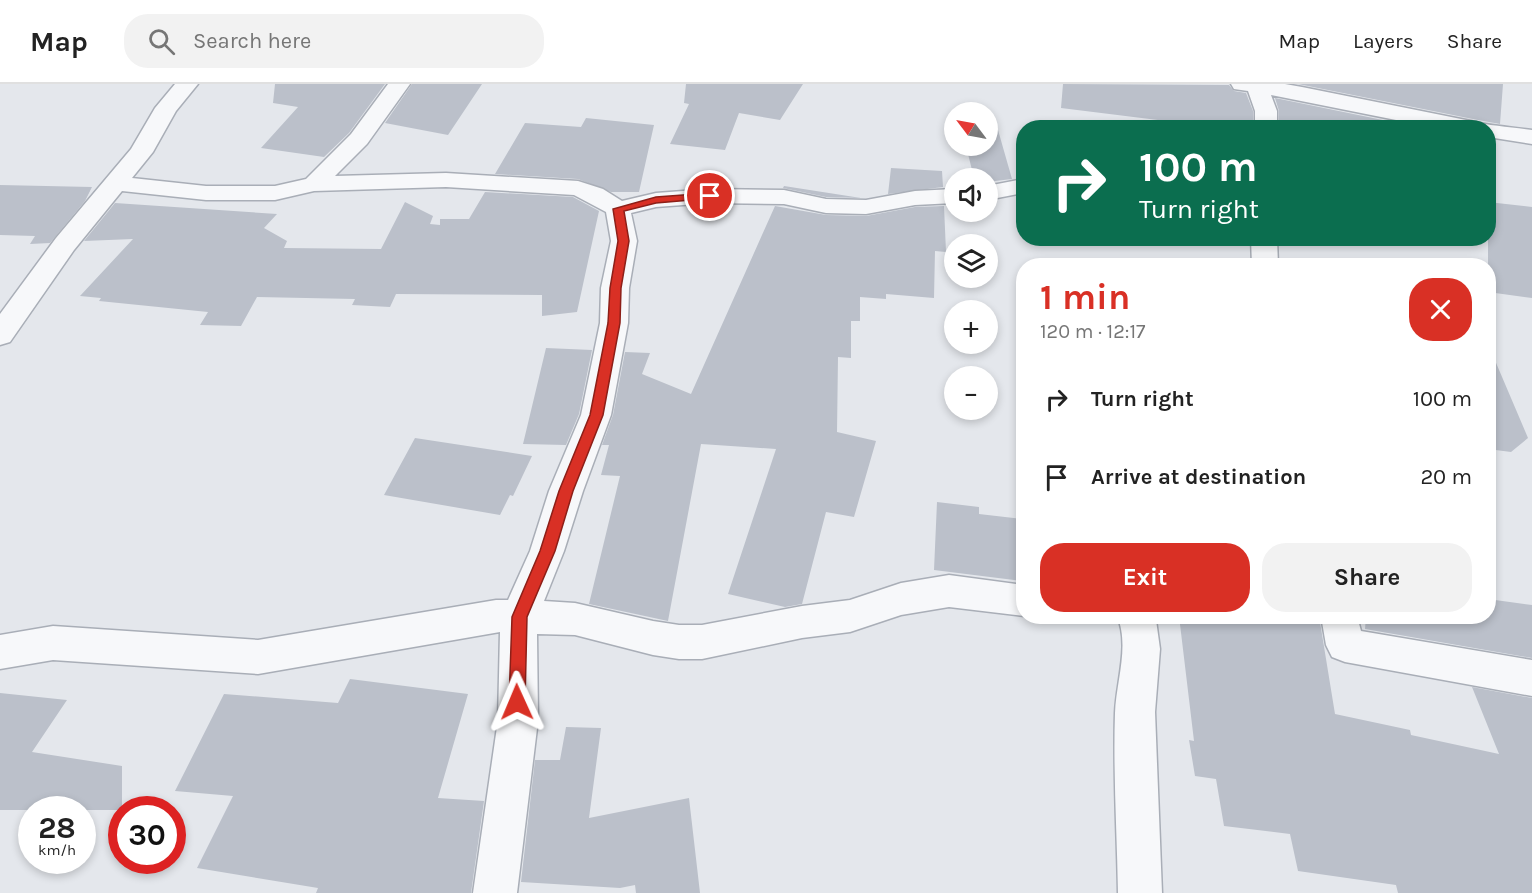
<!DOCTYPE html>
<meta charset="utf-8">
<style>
body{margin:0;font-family:Karla,sans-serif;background:#f2f2f2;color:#222;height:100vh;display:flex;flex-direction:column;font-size:22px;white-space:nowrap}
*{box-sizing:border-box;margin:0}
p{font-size:20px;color:#767676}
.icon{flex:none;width:33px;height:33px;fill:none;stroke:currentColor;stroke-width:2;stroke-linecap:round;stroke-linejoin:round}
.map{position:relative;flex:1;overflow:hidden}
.panel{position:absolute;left:1016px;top:174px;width:480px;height:366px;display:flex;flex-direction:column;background:#fff;border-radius:24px;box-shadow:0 3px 9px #0003}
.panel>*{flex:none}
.guide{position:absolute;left:1016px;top:36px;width:480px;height:126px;border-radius:24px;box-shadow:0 3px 9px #0003;background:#0b6e4f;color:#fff;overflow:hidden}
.needle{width:39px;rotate:302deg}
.controls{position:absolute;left:944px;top:18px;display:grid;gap:12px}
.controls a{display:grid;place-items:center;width:54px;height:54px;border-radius:50%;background:#fff;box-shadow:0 3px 9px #0003;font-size:30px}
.speed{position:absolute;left:18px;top:712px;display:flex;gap:12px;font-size:30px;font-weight:700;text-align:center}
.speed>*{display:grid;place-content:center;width:78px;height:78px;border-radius:50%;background:#fff;box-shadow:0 3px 9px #0003;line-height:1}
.speed small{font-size:15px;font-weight:400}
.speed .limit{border:9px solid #d22;background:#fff;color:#111}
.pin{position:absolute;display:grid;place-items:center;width:51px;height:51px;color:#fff;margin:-26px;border:3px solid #fff;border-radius:50%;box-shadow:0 2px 6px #0007}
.me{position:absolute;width:66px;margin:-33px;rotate:359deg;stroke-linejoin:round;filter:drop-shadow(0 0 4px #0008)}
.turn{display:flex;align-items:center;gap:21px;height:126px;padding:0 24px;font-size:27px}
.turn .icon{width:78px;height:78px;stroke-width:2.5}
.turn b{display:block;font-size:42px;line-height:51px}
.round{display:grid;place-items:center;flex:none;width:63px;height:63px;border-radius:24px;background:#f2f2f2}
.overview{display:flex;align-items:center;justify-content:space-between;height:102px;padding:0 24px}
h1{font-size:36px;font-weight:700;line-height:45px;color:#d93025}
.button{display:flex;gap:12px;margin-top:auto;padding:12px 24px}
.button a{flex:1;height:69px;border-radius:24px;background:#d93025;color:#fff;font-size:24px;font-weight:700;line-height:69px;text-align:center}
.button a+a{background:#f2f2f2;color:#222}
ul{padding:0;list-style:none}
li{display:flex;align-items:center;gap:18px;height:78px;padding:0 24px}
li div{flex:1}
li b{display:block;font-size:22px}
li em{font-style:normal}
header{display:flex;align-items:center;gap:36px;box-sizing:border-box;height:84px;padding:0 30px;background:#fff;border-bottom:2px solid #e0e0e0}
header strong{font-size:28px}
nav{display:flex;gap:33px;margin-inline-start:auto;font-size:21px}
.search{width:420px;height:54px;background:#f2f2f2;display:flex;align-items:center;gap:15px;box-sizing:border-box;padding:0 21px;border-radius:24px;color:#767676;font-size:22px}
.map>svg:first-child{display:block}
.building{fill:#bbc0ca}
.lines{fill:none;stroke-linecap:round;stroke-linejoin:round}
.street-casing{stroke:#a9aeb7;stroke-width:3}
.street{fill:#f7f8fa;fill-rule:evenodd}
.route{fill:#d93025;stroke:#8d1f18;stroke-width:1.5}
</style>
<header>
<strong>Map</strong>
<div class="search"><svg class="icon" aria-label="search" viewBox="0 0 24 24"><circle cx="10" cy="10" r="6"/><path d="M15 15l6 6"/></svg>Search here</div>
<nav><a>Map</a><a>Layers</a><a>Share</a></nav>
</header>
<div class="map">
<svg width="1532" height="809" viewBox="0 0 1532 809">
<rect width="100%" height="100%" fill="#e4e7ec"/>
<path class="building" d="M 275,0 L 385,0 L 349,49 L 324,73 L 261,64 L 298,23 L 273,19 Z
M 412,0 L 482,0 L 448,51 L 385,39 Z
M 686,0 L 803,0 L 780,36 L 739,29 L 725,66 L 670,60 L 689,20 L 684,19 Z
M 1063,0 L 1229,1 L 1234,7 L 1246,9 L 1253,27 L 1253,44 L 1198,44 L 1198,41 L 1061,24 Z
M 1298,0 L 1503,0 L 1500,40 L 1478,36 Z
M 1275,14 L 1422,44 L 1279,44 L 1279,27 Z
M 586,34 L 654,41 L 639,108 L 611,108 L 578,95 L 495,90 L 525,39 L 581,43 Z
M 987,39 L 996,39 L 1012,95 L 987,98 L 987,94 L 974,94 L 966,62 L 987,62 Z
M 891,84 L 942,87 L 943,103 L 888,110 Z
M 0,101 L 92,103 L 85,117 L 50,159 L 30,160 L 35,152 L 0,151 Z
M 784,102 L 861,114 L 826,113 L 783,104 Z
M 485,108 L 573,113 L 599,127 L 577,228 L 542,232 L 542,211 L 396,210 L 390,223 L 352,221 L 355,215 L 257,213 L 241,242 L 200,241 L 208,228 L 99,217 L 101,214 L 80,212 L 133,155 L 84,157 L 115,119 L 277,130 L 264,144 L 287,157 L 284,164 L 381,165 L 405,118 L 433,132 L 430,140 L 440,141 L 440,135 L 469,135 Z
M 1488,118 L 1532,123 L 1532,214 L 1488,208 Z
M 775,122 L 826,131 L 866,132 L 915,123 L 944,122 L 946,168 L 935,167 L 934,214 L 886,210 L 886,215 L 860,213 L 860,237 L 851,237 L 851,274 L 838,273 L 837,348 L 876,357 L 854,433 L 826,428 L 802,520 L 785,523 L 728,510 L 776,365 L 701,360 L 668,537 L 589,520 L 620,392 L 601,391 L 609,361 L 602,361 L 613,331 L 625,268 L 650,269 L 642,290 L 691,310 Z
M 1488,260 L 1528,354 L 1511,368 L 1488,365 Z
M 546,264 L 592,266 L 579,330 L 566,361 L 523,360 Z
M 415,354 L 532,372 L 513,412 L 510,411 L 500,431 L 384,411 Z
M 937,418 L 979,423 L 979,430 L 1023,435 L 1023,497 L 934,486 Z
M 1488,515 L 1532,521 L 1532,574 L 1365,545 L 1366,532 L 1488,532 Z
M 1179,532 L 1319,532 L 1335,630 L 1410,646 L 1411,651 L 1499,670 L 1472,603 L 1532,614 L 1532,809 L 1398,809 L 1396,801 L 1298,787 L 1290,750 L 1224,742 L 1216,695 L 1195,692 L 1189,656 L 1194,657 Z
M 350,595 L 468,610 L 438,714 L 484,717 L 471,809 L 316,809 L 318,804 L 197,784 L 233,712 L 175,707 L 224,610 L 338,619 Z
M 0,609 L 67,616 L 32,668 L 122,682 L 122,726 L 0,726 Z
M 566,643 L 601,644 L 589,734 L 689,714 L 700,809 L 636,809 L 635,801 L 620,804 L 521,798 L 535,676 L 560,676 Z"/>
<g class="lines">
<defs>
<path id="street" d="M 175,0 L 198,0 L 176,27 L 153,68 L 132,94 L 206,102 L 275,102 L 306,95 L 351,50 L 388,0 L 410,0 L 367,60 L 335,92 L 446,89 L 578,97 L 603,105 L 622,117 L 656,109 L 710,105 L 784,106 L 826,115 L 866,116 L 915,107 L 954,105 L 954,119 L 915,121 L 866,130 L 826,129 L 784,120 L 710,119 L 656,123 L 631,129 L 637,157 L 629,204 L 628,239 L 611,331 L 583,407 L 564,467 L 544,517 L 575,519 L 653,537 L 679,541 L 702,541 L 802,522 L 850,516 L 901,499 L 949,491 L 1023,501 L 1024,532 L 949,523 L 901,531 L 850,548 L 802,554 L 702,575 L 679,575 L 653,571 L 575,551 L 537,550 L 538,636 L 517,809 L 473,809 L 498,636 L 500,548 L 258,590 L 53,576 L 0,585 L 0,551 L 53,542 L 258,556 L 496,516 L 508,516 L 530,467 L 549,407 L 581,331 L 600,239 L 601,204 L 611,157 L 606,128 L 574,111 L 446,103 L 314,107 L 275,116 L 206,116 L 122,107 L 74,166 L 10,258 L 0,261 L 0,230 L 56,154 L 131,65 L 155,24 Z
M 1231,0 L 1285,0 L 1302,3 L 1471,37 C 1489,42 1512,43 1532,46 L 1532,60 L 1488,53 L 1488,44 L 1436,44 L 1271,11 L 1277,27 L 1277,44 L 1255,44 L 1255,27 L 1248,7 L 1234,5 Z
M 1023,95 L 1023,109 L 987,116 L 987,102 Z
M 1251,154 L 1277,154 L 1278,182 L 1252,182 Z
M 1117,532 L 1155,532 L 1156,536 L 1160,565 L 1155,628 L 1162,809 L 1118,809 C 1117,749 1113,688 1115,629 C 1116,598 1130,561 1117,532 Z
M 1321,532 L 1357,532 L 1361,547 L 1532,576 L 1532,612 L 1345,578 L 1332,573 L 1326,561 Z"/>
</defs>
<use href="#street" class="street-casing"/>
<use href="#street" class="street"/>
</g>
<path class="route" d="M 710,109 L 715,112 L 714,114 L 656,119 L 624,127 L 629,157 L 621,204 L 620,239 L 603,331 L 573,407 L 555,467 L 527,533 L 525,618 L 523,623 L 517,626 L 512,623 L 509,618 L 512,533 L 540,467 L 559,407 L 590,331 L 608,239 L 610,204 L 618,157 L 613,125 L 656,113 Z"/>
</svg>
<div class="controls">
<a><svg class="needle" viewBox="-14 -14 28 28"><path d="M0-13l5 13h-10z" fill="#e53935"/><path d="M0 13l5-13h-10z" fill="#767676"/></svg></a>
<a><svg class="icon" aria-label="sound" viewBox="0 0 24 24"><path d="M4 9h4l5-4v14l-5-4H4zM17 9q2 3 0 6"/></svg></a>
<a><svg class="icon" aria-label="layers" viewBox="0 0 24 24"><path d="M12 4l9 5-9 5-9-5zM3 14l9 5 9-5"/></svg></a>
<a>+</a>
<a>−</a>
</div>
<div class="speed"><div>28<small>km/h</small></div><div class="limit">30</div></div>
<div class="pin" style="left:710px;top:112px;background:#d93025"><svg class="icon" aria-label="arrive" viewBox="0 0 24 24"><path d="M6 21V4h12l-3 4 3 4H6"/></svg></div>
<svg class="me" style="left:517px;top:618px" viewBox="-20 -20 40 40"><path d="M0-17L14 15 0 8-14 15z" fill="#d93025" stroke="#fff" stroke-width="4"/></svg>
<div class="guide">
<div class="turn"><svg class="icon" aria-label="right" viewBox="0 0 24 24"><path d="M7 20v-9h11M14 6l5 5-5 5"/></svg><div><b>100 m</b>Turn right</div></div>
</div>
<section class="panel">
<div class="overview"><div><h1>1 min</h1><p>120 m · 12:17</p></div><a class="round" style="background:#d93025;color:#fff"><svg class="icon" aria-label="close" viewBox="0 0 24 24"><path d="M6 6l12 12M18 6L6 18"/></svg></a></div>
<ul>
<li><svg class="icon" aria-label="right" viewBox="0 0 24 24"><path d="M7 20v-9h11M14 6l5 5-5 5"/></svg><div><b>Turn right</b></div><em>100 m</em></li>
<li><svg class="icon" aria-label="arrive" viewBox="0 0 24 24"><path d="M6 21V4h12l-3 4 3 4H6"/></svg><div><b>Arrive at destination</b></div><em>20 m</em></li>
</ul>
<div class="button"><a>Exit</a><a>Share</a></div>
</section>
</div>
